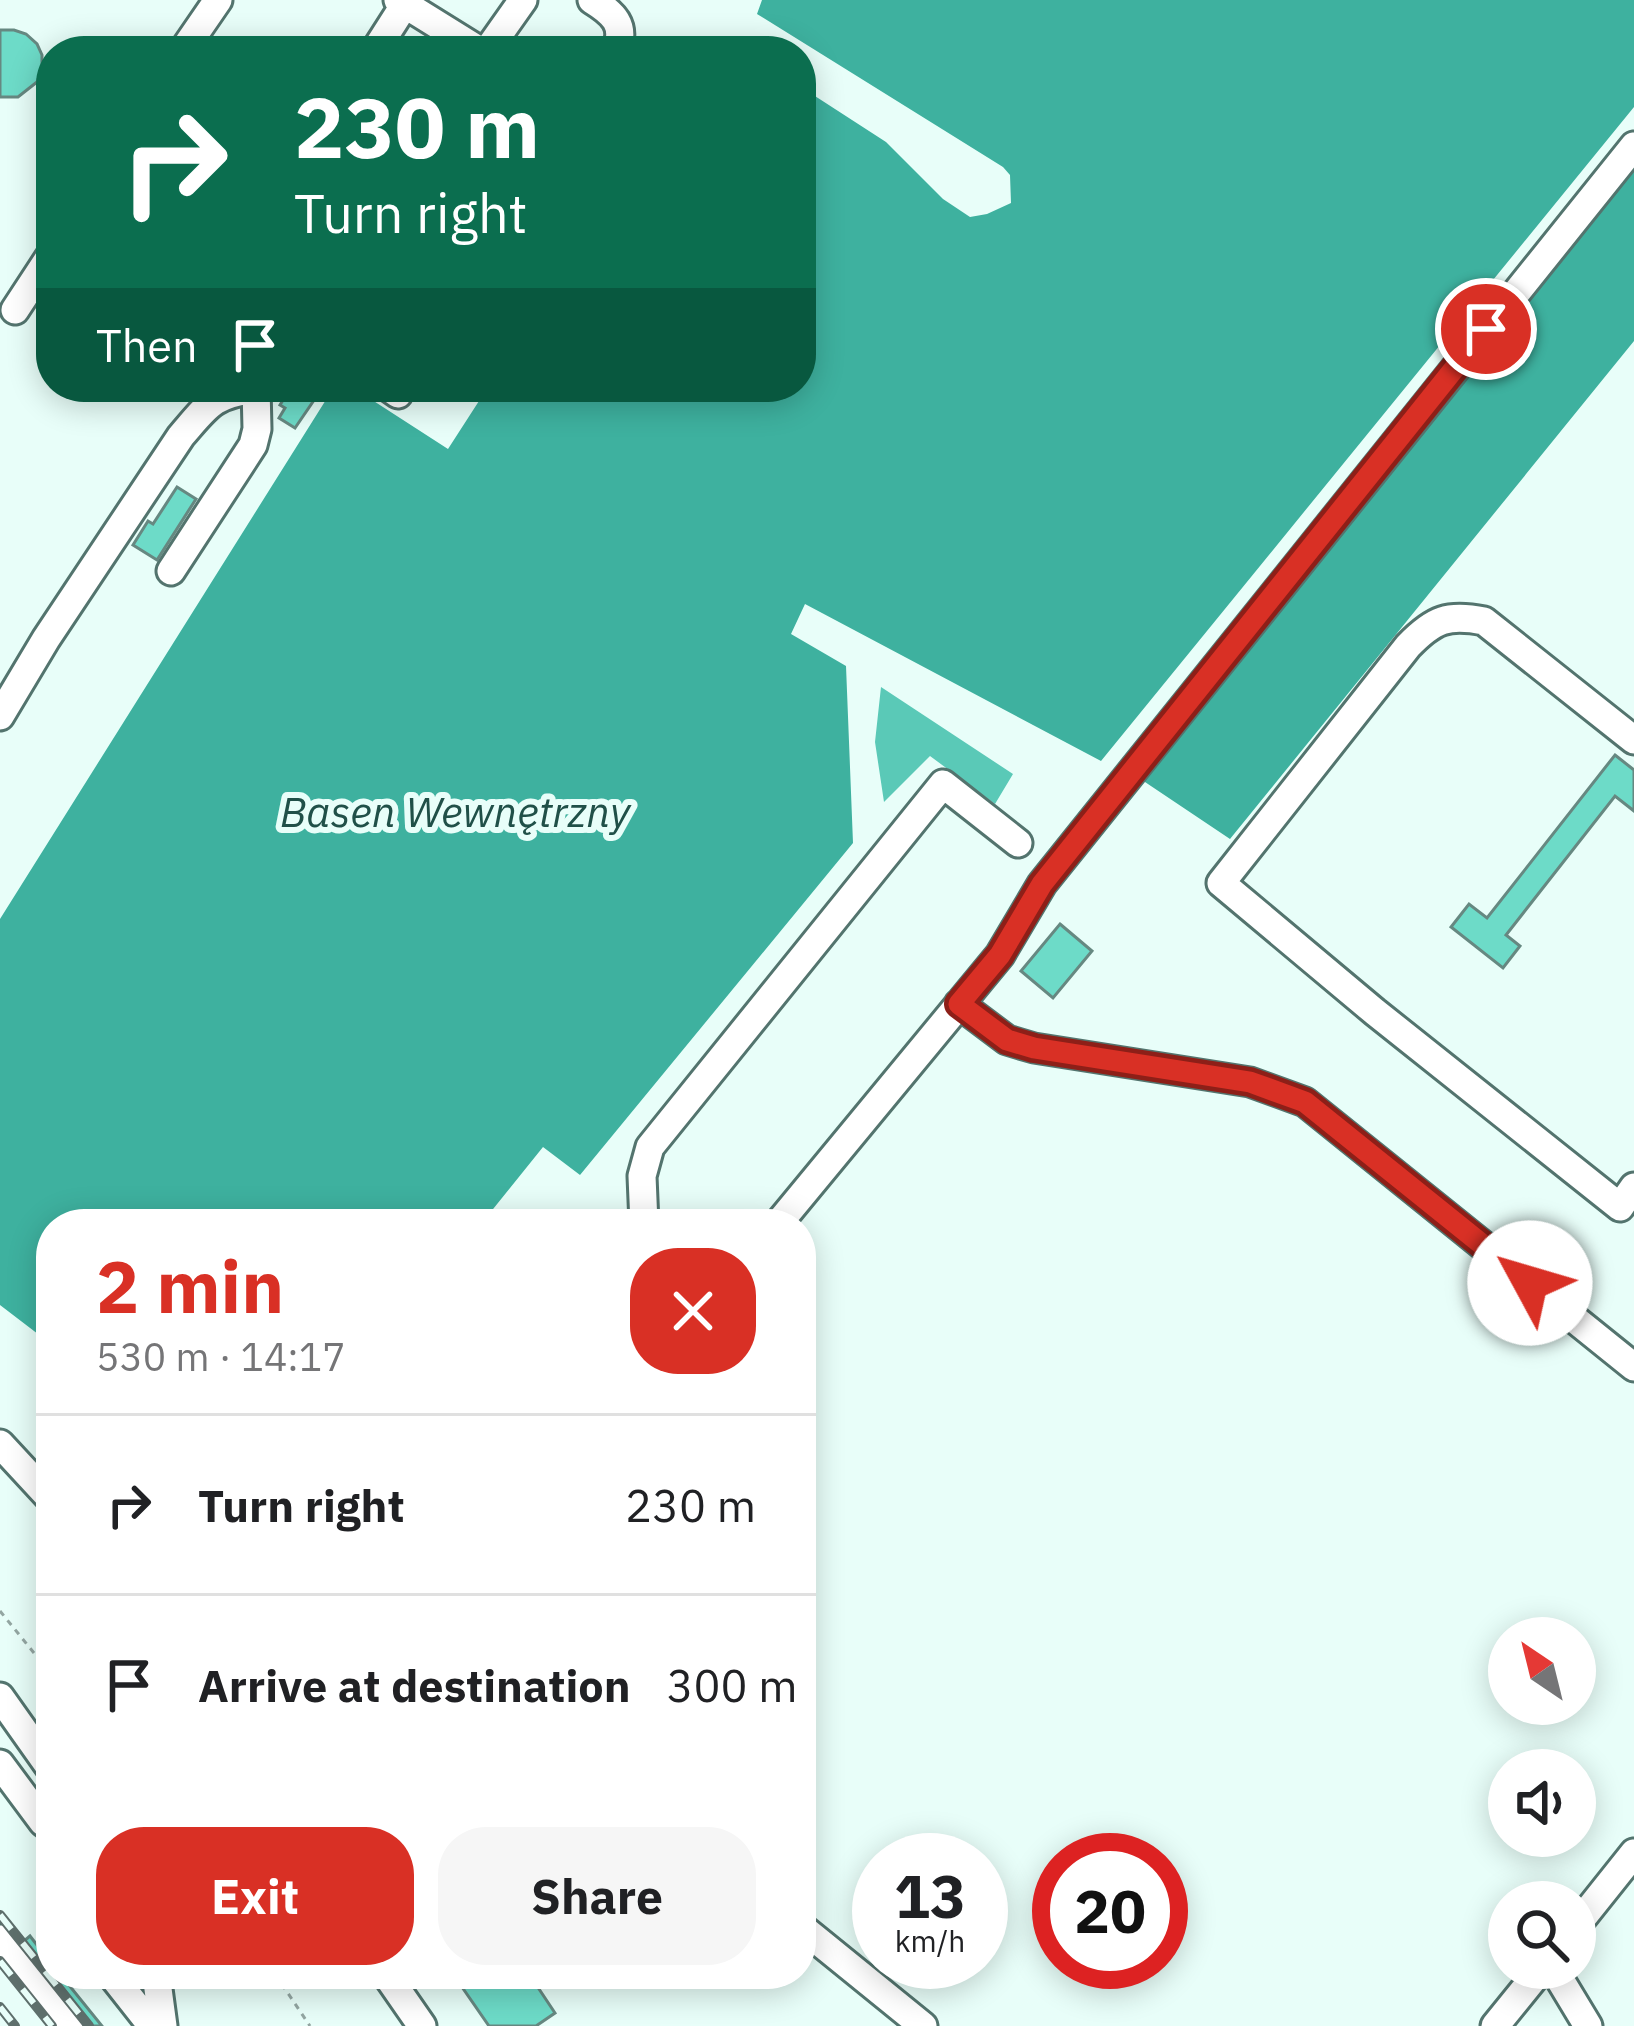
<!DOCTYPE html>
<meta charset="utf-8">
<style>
body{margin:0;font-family:"IBM Plex Sans",sans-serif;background:#f6f6f6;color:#202124;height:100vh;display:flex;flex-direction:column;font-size:45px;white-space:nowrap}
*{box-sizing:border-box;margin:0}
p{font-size:39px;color:#757577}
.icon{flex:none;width:66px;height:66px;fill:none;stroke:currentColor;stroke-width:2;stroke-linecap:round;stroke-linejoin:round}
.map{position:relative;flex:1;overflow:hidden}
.sheet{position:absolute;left:36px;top:1209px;width:780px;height:780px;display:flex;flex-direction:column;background:#fff;border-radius:48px;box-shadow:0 6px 30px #0003}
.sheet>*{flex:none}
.top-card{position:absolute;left:36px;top:36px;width:780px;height:366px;border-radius:48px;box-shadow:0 6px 30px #0003;background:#0b6e4f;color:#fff;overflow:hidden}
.needle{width:78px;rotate:325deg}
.controls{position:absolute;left:1488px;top:1617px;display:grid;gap:24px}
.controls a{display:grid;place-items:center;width:108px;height:108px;border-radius:50%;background:#fff;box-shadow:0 6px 30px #0003;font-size:60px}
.speed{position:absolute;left:852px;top:1833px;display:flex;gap:24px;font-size:60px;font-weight:700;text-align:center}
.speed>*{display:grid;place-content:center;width:156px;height:156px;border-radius:50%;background:#fff;box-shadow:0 6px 30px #0003;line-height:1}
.speed small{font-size:30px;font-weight:400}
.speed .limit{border:18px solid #d22;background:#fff;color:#111}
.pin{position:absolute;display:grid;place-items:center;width:102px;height:102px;color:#fff;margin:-51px;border:6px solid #fff;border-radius:50%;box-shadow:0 3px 12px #0007}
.me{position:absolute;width:132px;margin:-66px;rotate:309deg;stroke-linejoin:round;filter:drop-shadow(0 0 9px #0008)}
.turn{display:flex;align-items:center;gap:42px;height:252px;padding:0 60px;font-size:54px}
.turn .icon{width:156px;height:156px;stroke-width:2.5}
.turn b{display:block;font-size:84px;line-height:102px}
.then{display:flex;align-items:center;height:114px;padding:0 60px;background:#0003;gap:24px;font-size:45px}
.round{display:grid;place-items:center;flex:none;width:126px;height:126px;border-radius:48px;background:#f6f6f6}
.headline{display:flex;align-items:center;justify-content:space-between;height:204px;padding:0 60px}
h1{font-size:72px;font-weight:700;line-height:90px;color:#d93025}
.action{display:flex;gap:24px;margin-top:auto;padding:24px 60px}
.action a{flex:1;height:138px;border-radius:48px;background:#d93025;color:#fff;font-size:48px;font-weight:700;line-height:138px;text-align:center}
.action a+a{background:#f6f6f6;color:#202124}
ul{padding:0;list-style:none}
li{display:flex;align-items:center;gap:36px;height:180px;padding:0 60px;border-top:3px solid #e0e0e0}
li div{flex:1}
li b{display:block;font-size:45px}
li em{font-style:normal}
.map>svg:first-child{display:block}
.forest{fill:#5ac9b7}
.water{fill:#3eb19f}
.building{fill:#6ddbc8;stroke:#668881;stroke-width:3}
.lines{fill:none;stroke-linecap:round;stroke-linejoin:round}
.minor-casing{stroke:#53746e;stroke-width:33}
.path{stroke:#93a6a2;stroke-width:3;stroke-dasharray:6 6;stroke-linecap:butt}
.minor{stroke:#fff;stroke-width:27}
.rail-casing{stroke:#5e6f6c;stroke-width:10}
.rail{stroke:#e8fef9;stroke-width:6;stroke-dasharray:18;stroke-linecap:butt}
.route-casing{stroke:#8d1f18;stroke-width:30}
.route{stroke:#d93025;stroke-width:21}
.labels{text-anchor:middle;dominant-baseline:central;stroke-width:12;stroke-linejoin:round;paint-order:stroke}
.water-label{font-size:42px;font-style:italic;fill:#205048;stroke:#e8fef9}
</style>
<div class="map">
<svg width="1634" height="2026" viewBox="0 0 1634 2026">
<rect width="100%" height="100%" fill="#e8fef9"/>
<path class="forest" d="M 881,687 L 1013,774 L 995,804 L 930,756 L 884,802 L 875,742 Z"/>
<path class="water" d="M 762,0 L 1634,0 L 1634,107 L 1101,761 L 805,604 L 791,634 L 846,666 L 853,843 L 580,1175 L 543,1147 L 481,1224 L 51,1224 L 51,1344 L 0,1305 L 0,919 L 334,387 L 352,387 L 448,449 L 488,387 L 801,387 L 801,87 L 886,142 L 943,199 L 970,217 L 987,214 L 1011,203 L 1010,175 L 1003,167 L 757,14 Z
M 1634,165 L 1634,341 L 1230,839 L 1139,778 Z"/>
<path class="building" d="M 0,30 L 14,30 L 26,34 L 37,44 L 42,55 L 42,69 L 37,82 L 18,97 L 0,97 Z
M 291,387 L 323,387 L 295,428 L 279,418 L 285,408 L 280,405 Z
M 177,487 L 196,499 L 157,560 L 133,545 L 148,521 L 153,524 Z
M 1615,755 L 1634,770 L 1634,811 L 1615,796 L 1506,935 L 1520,946 L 1503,968 L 1451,927 L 1469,904 L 1487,918 Z
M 1060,924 L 1092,951 L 1053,998 L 1021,971 Z
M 30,1936 L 51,1963 L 51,1974 L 60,1974 L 102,2026 L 87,2026 L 83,2015 L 24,1941 Z
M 453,1974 L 529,1974 L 555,2013 L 536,2026 L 489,2026 Z"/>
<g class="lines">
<defs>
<path id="minor" d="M 398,0 L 480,51
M 592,0 C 613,13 627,25 616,51
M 183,51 L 218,0
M 375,51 L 405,4
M 487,51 L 523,0
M 15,310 L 51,255
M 388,387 L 398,394
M 171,571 L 253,445 L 257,429 L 256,387
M 0,716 L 46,639 L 181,436 C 208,405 212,395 255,389
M 1634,740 L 1484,621 C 1448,614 1434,619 1408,646 L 1221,883 L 1375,1012 L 1620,1207 L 1634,1187
M 959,1004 L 1007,1040 L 1034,1048 L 1250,1082 L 1305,1102 L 1634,1367
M 644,1224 L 642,1176 L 650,1147 L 943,784 L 1018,843
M 778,1224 L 1000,955 L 1042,884 L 1634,146
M 0,1444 L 51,1499
M 0,1697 L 51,1769
M 0,1764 L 43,1822 L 51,1828
M 801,1927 L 923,2026
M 1575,1927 L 1634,1853
M 0,1939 L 69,2026
M 1553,1968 L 1588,2026
M 111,1974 L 152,2026
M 156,1974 L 163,2026
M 386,1974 L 422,2026
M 1495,2026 L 1542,1968"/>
</defs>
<use href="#minor" class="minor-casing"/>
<path class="path" d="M 0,1611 L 51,1674
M 37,1881 L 51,1870
M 275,1974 L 310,2026"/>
<use href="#minor" class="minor"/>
<defs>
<path id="rail" d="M 0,1915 L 89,2026
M 0,1961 L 52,2026
M 0,2007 L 15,2026"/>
</defs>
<use href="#rail" class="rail-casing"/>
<use href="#rail" class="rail"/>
</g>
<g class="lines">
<defs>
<path id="route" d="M 1486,329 L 1042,884 L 1000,955 L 959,1004 L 1007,1040 L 1034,1048 L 1250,1082 L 1305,1102 L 1530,1283"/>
</defs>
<use href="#route" class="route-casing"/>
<use href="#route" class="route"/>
</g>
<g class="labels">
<g class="water-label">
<text x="455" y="811">Basen Wewnętrzny</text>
</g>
</g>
</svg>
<div class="controls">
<a><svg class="needle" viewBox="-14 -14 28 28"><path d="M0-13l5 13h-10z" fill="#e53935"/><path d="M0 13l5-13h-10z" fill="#757577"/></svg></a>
<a><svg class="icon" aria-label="sound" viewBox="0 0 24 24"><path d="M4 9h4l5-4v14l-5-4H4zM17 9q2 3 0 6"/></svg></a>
<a><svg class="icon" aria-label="search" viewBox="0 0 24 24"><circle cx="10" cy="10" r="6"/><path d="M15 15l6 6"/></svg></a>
</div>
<div class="speed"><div>13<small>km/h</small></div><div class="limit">20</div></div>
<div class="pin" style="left:1486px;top:329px;background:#d93025"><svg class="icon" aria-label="arrive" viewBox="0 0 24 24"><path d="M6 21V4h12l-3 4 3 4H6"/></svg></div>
<svg class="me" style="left:1530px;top:1283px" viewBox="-20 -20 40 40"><circle r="19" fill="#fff"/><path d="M0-13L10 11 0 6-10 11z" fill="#d93025"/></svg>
<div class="top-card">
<div class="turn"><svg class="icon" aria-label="right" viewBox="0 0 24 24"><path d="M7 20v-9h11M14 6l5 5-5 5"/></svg><div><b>230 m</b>Turn right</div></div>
<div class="then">Then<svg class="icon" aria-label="arrive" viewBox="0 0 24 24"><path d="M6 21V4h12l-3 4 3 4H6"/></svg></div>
</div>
<section class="sheet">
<div class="headline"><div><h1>2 min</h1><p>530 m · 14:17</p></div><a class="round" style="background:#d93025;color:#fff"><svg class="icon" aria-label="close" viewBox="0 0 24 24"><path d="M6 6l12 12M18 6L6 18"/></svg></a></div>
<ul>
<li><svg class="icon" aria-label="right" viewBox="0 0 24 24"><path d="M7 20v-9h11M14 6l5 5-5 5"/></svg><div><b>Turn right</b></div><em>230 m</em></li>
<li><svg class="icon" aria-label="arrive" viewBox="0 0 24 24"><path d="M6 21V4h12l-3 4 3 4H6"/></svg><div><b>Arrive at destination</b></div><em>300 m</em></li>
</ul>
<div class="action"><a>Exit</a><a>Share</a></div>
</section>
</div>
